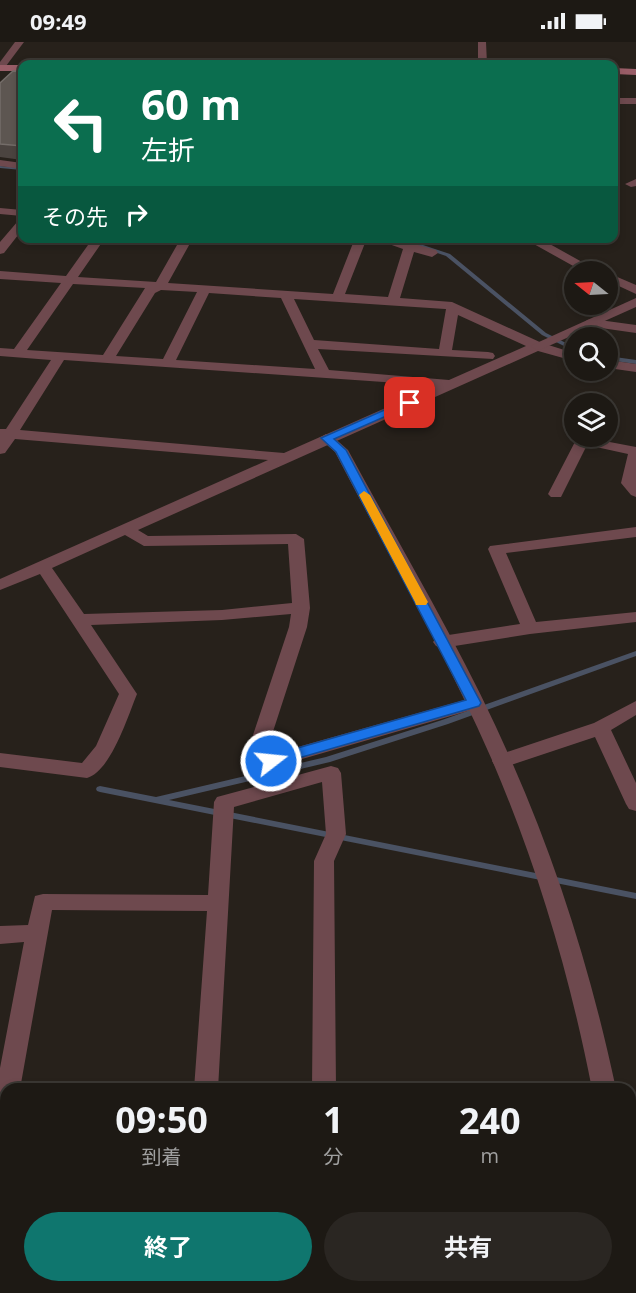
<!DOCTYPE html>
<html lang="ja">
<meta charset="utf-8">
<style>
body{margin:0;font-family:"Open Sans","Noto Sans JP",sans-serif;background:#2a2622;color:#f1f3f6;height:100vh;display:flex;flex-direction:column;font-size:22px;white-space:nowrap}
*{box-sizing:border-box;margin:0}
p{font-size:20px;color:#a0a0a0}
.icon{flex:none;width:33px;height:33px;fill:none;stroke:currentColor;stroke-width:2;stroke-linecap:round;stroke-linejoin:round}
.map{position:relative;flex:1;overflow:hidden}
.side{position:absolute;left:0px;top:1041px;width:636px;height:210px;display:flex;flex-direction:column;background:#1d1914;border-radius:18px 18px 0 0;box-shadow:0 3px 9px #0003,0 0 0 2px #3b3834}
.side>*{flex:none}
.guide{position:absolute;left:18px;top:18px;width:600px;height:183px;border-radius:12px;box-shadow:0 3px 9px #0003,0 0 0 2px #3b3834;background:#0b6e4f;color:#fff;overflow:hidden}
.needle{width:39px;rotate:288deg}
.controls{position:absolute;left:564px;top:219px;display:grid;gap:12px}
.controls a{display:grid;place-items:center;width:54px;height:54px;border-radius:50%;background:#1d1914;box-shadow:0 3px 9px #0003,0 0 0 2px #3b3834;font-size:30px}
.pin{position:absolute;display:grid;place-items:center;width:51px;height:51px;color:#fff;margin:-26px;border-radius:12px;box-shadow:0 3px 9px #0006}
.me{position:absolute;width:66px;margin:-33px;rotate:74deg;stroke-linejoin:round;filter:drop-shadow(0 0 4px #0008)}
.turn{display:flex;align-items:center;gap:21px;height:126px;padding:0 24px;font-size:27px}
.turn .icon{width:78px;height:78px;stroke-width:2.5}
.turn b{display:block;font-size:42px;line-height:51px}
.then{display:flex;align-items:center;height:57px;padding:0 24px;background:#0003;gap:12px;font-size:22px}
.eta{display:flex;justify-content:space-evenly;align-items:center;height:102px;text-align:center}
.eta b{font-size:36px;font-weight:700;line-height:42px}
.cta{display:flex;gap:12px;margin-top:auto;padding:12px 24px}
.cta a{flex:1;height:69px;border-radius:36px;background:#0f766e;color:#fff;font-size:24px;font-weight:700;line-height:69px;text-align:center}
.cta a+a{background:#2a2622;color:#f1f3f6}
.status{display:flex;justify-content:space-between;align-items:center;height:42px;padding:0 30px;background:#1d1914;direction:ltr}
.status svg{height:16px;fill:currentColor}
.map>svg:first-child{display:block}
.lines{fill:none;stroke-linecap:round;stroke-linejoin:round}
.stream{fill:#4a5263;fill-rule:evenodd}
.minor{fill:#6e494e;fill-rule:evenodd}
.tertiary{fill:#6e494e;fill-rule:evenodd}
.secondary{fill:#995d67;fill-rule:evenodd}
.wall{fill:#4b4440}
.building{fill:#5d5651;stroke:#746d69;stroke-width:1.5}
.route{fill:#1a73e8;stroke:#114b97;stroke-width:1.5}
.slow{fill:#f59e0b}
</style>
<div class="status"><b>09:49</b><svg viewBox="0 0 49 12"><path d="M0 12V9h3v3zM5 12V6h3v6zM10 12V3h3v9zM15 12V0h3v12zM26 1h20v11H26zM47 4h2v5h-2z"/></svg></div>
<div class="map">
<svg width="636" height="1251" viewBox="0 0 636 1251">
<rect width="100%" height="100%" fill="#27211b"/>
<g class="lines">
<path class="stream" d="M 0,124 L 22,126 L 22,128 L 0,126 Z
M 394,196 L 402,196 L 450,212 L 546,291 L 574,305 L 574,309 L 542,293 L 446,214 Z
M 608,314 L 636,318 L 636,322 L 608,318 Z
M 636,609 L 636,614 L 448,682 L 330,720 L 169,758 L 636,851 L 636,857 L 100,750 L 97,749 L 96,747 L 97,745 L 100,744 L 156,755 L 326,715 L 442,678 Z"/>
<path class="minor" d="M 15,0 L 24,0 L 3,28 L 0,29 L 0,20 Z
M 478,0 L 486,0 L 487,22 L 478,22 Z
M 614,56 L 636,56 L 636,62 L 614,62 Z
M 0,118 L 22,121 L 22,127 L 0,124 Z
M 636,137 L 636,144 L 631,145 L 625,142 Z
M 0,166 L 22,168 L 22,174 L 0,172 Z
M 22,178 L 22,188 L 4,211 L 0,212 L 0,200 L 18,179 Z
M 93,196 L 105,196 L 78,235 L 156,240 L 181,196 L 193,196 L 168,241 L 333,252 L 355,196 L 367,196 L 345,252 L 388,255 L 403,207 L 372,196 L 393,196 L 436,208 L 438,211 L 432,215 L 414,210 L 400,256 L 452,260 L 542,301 L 574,311 L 574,319 L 538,309 L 138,488 L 148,494 L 296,492 L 304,497 L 310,566 L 307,585 L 267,708 L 273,712 L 475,655 L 482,657 L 484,661 L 482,665 L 271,726 L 250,716 L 247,711 L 289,585 L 291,572 L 222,578 L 91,583 L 137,652 C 128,674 111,729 87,736 L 0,725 L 0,711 L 82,721 L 96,704 L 119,652 L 40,532 L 0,548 L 0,537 L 268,418 L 15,397 L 5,411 L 0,412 L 0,387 L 6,387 L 51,318 L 0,314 L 0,306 L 14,307 L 61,241 L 0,237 L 0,229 L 66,234 ZM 73,242 L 145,246 L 103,313 L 27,308 ZM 161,248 L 197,250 L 163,317 L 116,314 L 155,251 ZM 209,251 L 281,256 L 315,327 L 176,318 ZM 294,257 L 445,267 L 446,267 L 439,307 L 314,298 ZM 458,273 L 526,304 L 449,338 L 329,328 L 318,307 L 493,317 L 495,314 L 493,311 L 488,310 L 452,308 ZM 64,318 L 427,343 L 435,344 L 284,411 L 20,388 ZM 125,493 L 144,504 L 288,502 L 292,561 L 222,568 L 84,572 L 52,526 Z
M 523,196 L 539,196 L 600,230 L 584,230 Z
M 608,231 L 636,243 L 636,252 L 608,239 Z
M 592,277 L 636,283 L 636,291 L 587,284 L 585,281 L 587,278 Z
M 608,318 L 636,322 L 636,330 L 608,326 Z
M 578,394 L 636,405 L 636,455 L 631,453 L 621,441 L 628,412 L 587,403 L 561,455 L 551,455 L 548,452 Z
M 636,485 L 636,495 L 506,511 L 536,580 L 636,570 L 636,580 L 530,592 L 442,606 L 436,604 L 433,600 L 436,596 L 442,594 L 520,582 L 488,507 L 490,504 Z
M 636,659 L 636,673 L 611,688 L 636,741 L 636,769 L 629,767 L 626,762 L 595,695 L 502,726 L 495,724 L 492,719 L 495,714 L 594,681 Z
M 331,724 L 338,726 L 341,731 L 346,792 L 334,819 L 336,1047 L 312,1047 L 314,819 L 326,792 L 322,740 L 234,765 L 218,1047 L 194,1047 L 207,869 L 52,868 L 20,1047 L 6,1047 L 6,1110 L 0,1108 L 0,1026 L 24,900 L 0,902 L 0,884 L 28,883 L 35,854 L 43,852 L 208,853 L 214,760 L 217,755 Z
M 630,1081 L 636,1081 L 636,1103 L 630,1103 Z
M 0,1179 L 6,1179 L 6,1203 L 0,1203 Z
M 91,1245 L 117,1245 L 118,1251 L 90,1251 Z"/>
<path class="tertiary" d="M 636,256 L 636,265 L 542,307 L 537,308 L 530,304 Z
M 326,392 L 331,393 L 348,408 C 403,510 465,612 511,718 C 558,824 592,934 616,1047 L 592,1047 C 570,934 537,823 492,718 C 446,612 388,512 335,410 L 319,396 Z
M 630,1223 L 636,1225 L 636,1251 L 618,1251 L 618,1245 L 630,1245 Z"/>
<path class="secondary" d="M 0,23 L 22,23 L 22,29 L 0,29 Z
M 614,26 L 636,27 L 636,33 L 614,32 Z"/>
</g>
<path class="wall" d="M 22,30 L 22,118 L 0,115 L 0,41 Z"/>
<path class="building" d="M 13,29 L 22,30 L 22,104 L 0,102 L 0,41 Z"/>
<path class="route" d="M 407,358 L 410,358 L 416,361 L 334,397 L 346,408 L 481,661 L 479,664 L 271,724 L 266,723 L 263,719 L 266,715 L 466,658 L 336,410 L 321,396 Z"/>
<path class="slow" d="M 364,449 L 370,453 L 428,560 L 426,563 L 416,563 L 415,560 L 359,453 Z"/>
</svg>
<div class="controls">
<a><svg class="needle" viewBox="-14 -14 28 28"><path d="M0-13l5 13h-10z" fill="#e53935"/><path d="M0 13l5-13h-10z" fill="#a0a0a0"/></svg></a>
<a><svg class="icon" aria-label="search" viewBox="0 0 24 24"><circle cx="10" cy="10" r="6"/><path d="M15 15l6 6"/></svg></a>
<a><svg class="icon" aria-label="layers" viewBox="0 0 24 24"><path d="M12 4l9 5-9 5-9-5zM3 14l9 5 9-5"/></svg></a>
</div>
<div class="pin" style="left:410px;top:361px;background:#d93025"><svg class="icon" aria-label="arrive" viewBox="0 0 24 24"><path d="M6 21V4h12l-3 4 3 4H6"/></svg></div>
<svg class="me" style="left:271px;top:719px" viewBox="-20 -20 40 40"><circle r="17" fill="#1a73e8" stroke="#fff" stroke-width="3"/><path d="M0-11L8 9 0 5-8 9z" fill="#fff"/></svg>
<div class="guide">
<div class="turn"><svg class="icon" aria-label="left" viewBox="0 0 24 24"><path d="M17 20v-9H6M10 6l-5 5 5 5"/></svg><div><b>60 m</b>左折</div></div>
<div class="then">その先<svg class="icon" aria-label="right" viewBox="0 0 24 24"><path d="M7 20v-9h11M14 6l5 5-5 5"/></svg></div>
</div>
<section class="side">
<div class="eta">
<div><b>09:50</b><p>到着</p></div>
<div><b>1</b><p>分</p></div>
<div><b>240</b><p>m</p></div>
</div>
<div class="cta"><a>終了</a><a>共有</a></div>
</section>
</div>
